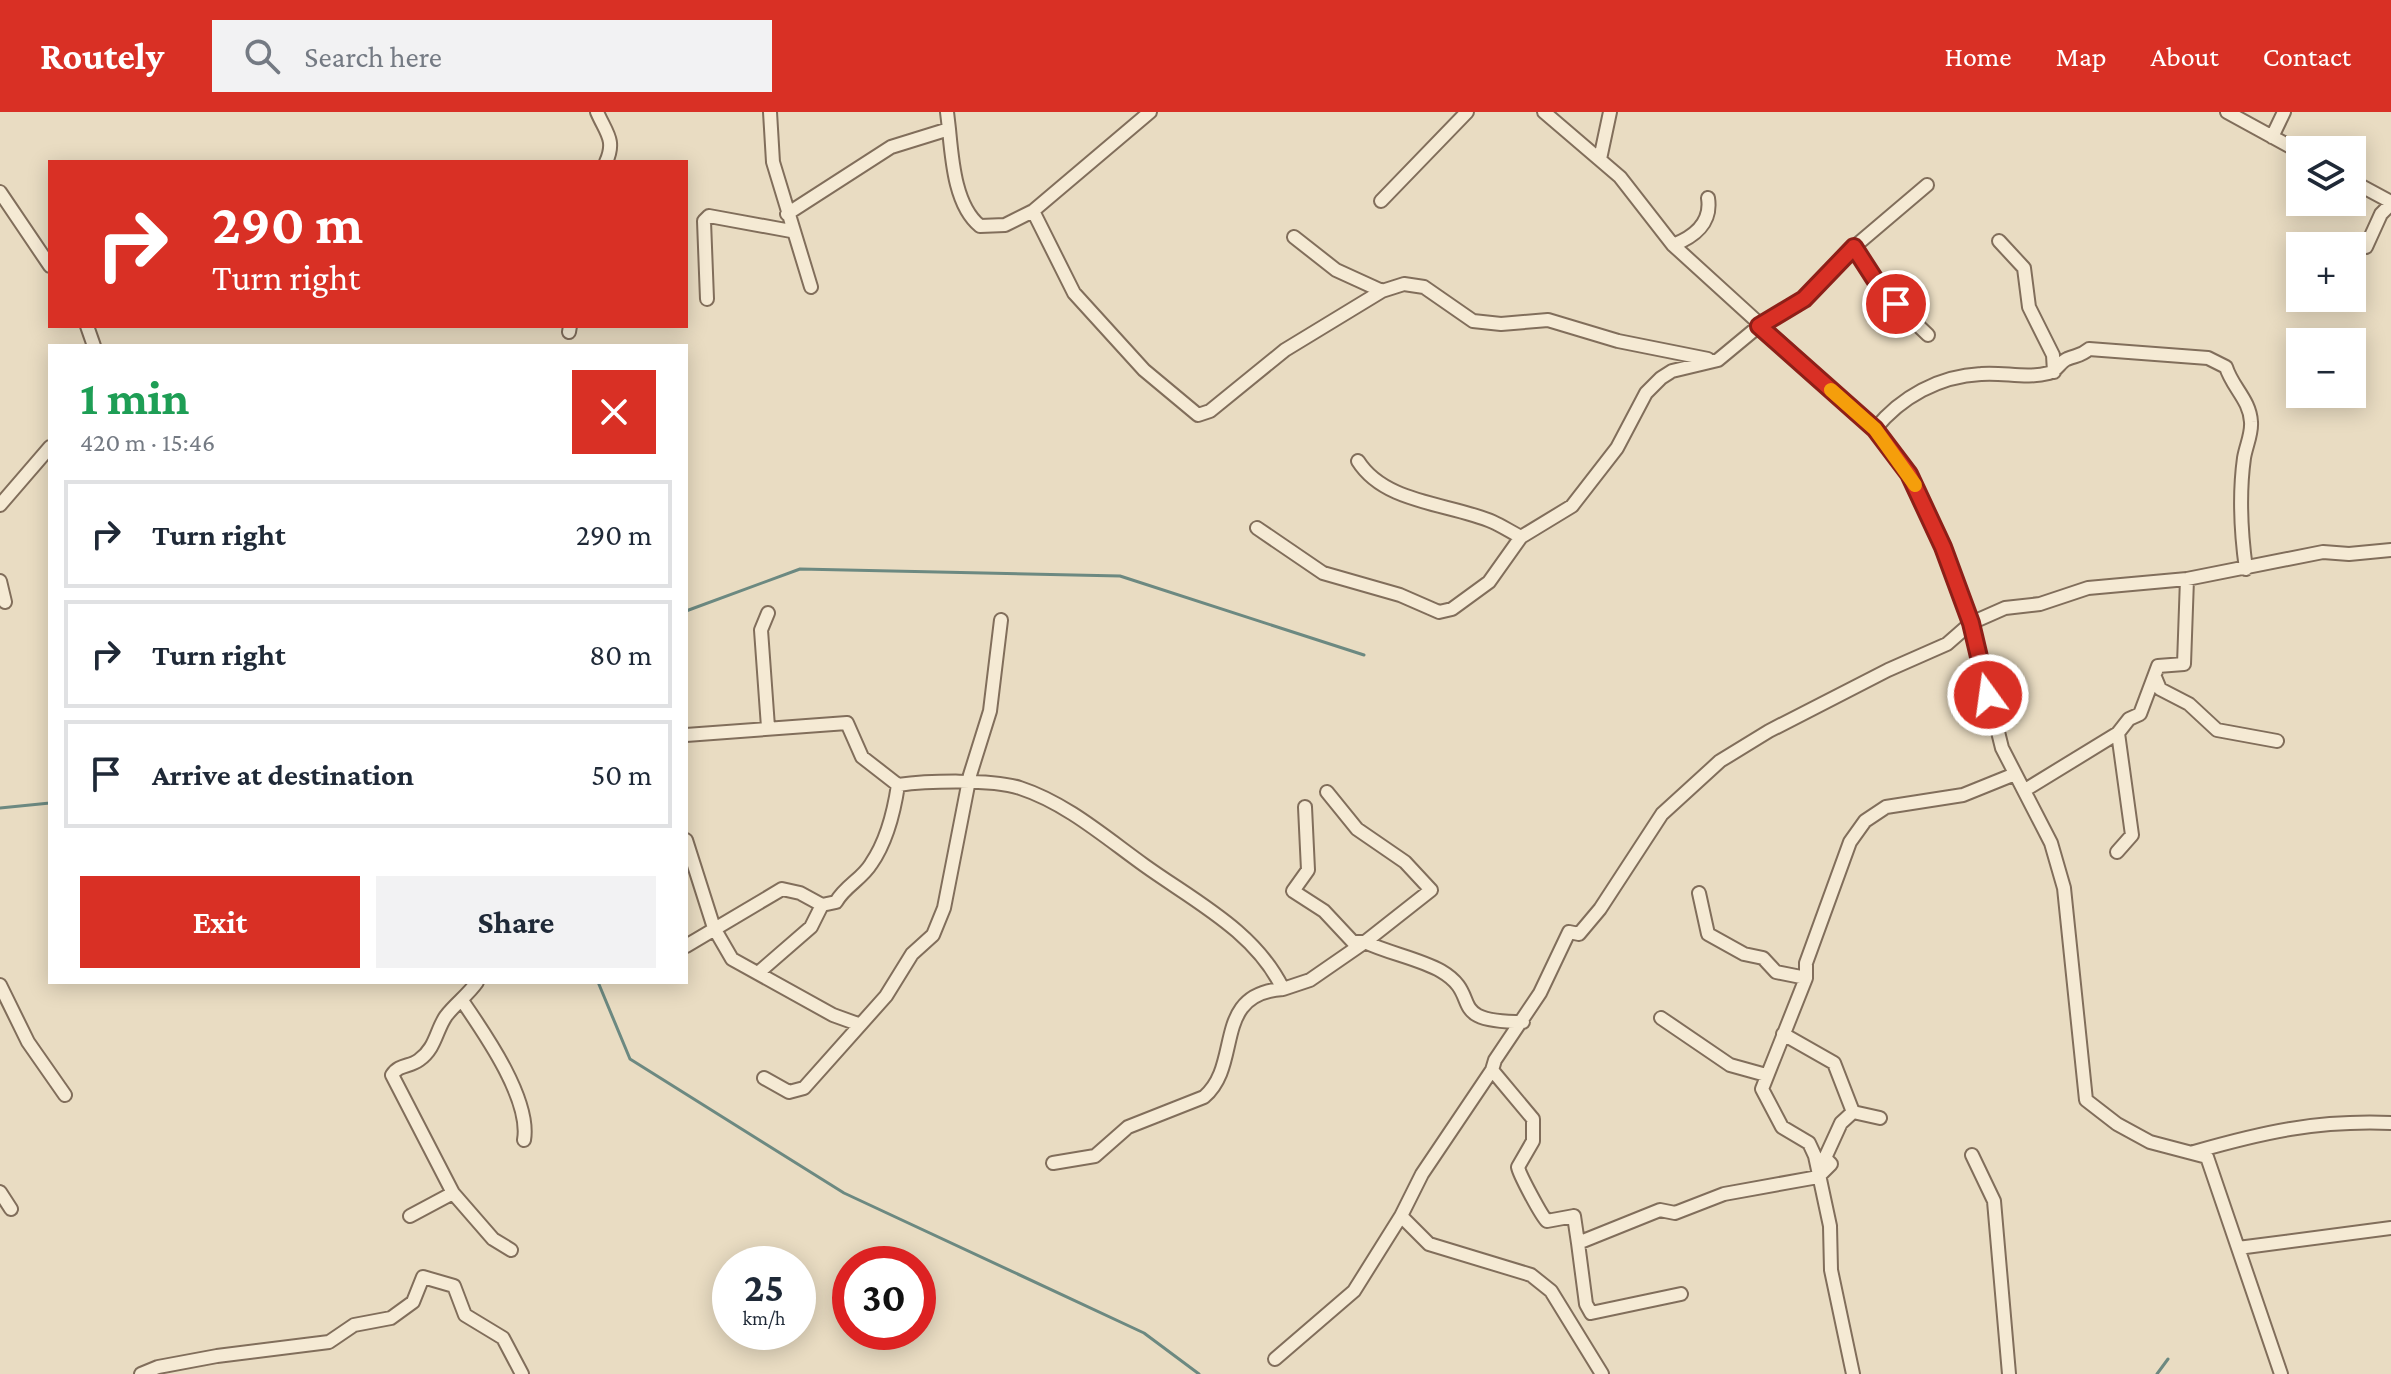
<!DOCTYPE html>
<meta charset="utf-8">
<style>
body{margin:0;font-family:"Crimson Pro",serif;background:#f2f2f3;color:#1f2937;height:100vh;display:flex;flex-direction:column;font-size:30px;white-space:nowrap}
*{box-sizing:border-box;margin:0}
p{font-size:26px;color:#747a83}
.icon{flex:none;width:44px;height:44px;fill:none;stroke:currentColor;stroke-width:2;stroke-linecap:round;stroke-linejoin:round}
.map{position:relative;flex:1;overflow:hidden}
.sheet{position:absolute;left:48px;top:232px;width:640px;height:640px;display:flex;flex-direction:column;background:#fff;border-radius:0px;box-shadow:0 4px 20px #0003}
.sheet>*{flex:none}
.hud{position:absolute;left:48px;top:48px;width:640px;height:168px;border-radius:0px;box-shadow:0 4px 20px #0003;background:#d93025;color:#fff;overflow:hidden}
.fabs{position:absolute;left:2286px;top:24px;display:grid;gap:16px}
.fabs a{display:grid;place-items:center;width:80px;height:80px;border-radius:0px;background:#fff;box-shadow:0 4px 20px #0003;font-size:40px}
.speed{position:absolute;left:712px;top:1134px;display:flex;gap:16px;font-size:40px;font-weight:700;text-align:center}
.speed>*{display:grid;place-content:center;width:104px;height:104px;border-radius:50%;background:#fff;box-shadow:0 4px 20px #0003;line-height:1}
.speed small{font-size:20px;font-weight:400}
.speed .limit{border:12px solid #d22;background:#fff;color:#111}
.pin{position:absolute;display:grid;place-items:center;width:68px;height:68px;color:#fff;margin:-34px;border:4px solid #fff;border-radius:50%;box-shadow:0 2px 8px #0007}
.me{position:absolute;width:88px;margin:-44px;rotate:346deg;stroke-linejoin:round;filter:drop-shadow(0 0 6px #0008)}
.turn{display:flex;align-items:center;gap:28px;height:168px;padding:0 32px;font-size:36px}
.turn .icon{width:104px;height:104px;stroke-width:2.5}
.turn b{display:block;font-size:56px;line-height:68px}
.round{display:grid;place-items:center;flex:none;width:84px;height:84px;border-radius:0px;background:#f2f2f3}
.headline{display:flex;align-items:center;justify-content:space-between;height:136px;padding:0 32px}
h1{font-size:48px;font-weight:700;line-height:60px;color:#1e9e55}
.cta{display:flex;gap:16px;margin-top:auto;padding:16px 32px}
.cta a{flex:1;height:92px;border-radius:0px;background:#d93025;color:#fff;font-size:32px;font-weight:700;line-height:92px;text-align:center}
.cta a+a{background:#f2f2f3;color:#1f2937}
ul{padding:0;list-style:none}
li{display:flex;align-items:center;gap:24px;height:108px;margin:0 16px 12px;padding:0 16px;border:4px solid #e0e1e3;border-radius:0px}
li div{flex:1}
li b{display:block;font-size:30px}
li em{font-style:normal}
header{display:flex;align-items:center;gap:48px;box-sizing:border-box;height:112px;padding:0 40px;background:#d93025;color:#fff}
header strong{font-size:38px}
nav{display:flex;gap:44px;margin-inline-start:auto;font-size:28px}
.search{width:560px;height:72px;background:#f2f2f3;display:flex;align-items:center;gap:20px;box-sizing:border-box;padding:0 28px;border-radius:0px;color:#747a83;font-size:30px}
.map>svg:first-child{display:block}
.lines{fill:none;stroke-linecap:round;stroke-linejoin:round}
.stream{stroke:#6c8981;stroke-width:3}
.street-casing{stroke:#816e5b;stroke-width:16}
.street{stroke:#f5ead4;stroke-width:12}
.route-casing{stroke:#8d1f18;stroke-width:20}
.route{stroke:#d93025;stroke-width:14}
.slow{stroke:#f59e0b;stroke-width:14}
</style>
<header>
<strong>Routely</strong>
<div class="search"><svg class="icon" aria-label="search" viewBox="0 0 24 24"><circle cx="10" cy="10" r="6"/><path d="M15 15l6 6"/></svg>Search here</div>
<nav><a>Home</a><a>Map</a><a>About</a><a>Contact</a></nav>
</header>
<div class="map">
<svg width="2391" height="1262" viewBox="0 0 2391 1262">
<rect width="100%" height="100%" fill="#e9dcc2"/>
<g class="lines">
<path class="stream" d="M 686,499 L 800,457 L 1120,464 L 1364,543
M 0,696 L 50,691
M 598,870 L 630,947 L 844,1081 L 1144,1221 L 1199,1262
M 2157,1262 L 2168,1247"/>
<defs>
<path id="street" d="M 597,0 C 606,21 616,28 606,50
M 770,0 L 773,50 L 811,175
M 947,0 L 949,17
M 1544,0 L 1620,65 L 1673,133 L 1875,317 L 1909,362 L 1943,435 L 1971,511 L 2002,636 L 2051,731 L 2064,776 L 2086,988 L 2117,1012 L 2150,1030 L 2207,1045 L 2281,1262
M 2227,0 L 2300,40
M 2272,25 L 2284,0
M 1600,47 L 1610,0
M 2352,69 L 2391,90
M 0,80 L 50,154
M 1381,89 L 1467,0
M 1033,99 L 1074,181 L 1144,258 L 1198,303 L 1210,299 L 1285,238 L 1382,179 L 1404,172 L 1424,175 L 1473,209 L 1501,212 L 1548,208 L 1618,229 L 1708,247
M 787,102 L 891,35 L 949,17 C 952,48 955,94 980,114 L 1005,113 L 1033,99 L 1150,0
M 1294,125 L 1336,158 L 1382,179
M 1999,129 L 2024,156 L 2029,195 L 2053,243 L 2054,260
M 1673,133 C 1694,125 1712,111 1708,86
M 1854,135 L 1883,180 L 1928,223
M 2366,135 L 2381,102 L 2391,92
M 707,187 L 704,109 L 709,104 L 791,119
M 87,214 L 94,234
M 569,220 L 570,214
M 1875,317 C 1901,285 1939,264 1981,262 C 2004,260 2026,267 2049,261 C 2057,259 2060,250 2067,247 C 2077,243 2081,244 2089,237 L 2208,246 L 2226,255 C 2232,275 2250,288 2251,310 C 2252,322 2246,334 2244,346 C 2239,382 2241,421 2246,457
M 1358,349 C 1385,392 1450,391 1493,410 C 1502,414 1511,420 1521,425
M 0,393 L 50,335
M 1257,416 L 1323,461 L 1400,483 L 1439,500 L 1452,497 L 1489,470 L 1521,425 L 1572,394 L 1617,336 L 1646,281 L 1661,266 L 1672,259 L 1718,248 L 1759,214 L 1804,187 L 1854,135 L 1927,73
M 0,469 L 5,490
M 2155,565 L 2160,577 L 2189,592 L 2217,618 L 2277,629
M 768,615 L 761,518 L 768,501
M 686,623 L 847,611 L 862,645 L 898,673 C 927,669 992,667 1020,676 C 1066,691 1105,725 1144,753 C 1194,789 1255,819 1283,877 L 1310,868 L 1365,830 C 1388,841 1420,847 1441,859 C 1484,884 1443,910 1523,910
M 2025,678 L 2118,621 L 2129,607 L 2140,602 L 2158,554 L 2184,552 L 2187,467
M 1305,695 L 1308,758 L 1293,779 L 1324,799 L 1353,830 L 1365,830 L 1431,778 L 1405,750 L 1357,717 L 1327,680
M 686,728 L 714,816 L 732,847 L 833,903 L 858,912
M 2117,740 L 2132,723 L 2118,621
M 1699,781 L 1708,822 L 1744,842 L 1763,846 L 1776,860 L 1806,866
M 686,834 L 782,777 L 800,781 L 822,793 L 836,790 C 845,774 862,767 871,752 C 887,729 894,700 898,673
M 758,861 L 811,815 L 822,793
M 0,873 L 28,930 L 65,983
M 463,890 C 485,922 531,988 524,1028
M 1661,906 L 1730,953 L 1766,963
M 1783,922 L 1834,951 L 1853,1000 L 1841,1011 L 1825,1046 L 1831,1052 L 1818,1065 L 1724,1082 L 1675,1101 L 1660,1098 L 1578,1131 L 1574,1104 L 1547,1109 C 1542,1105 1519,1062 1518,1055 L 1533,1029 L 1533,1007 L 1492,958 L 1495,948 L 1540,881 L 1569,820 L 1579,822 L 1600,797 L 1662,702 L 1720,649 L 1769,619 L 1888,558 L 1947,532 L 1971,511 L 2005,496 L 2040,492 L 2088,476 L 2187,467 L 2323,440 L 2349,442 L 2391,438
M 764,966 L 789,980 L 804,976 L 886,884 L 912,842 L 933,823 L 944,796 L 970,663 L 990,599 L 1001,508
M 1853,1000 L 1880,1006
M 2194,1040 C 2264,1020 2317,1008 2391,1011
M 1972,1043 L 1994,1089 L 2009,1262
M 1053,1051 L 1095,1044 L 1128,1015 L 1204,985 C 1243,952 1211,882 1283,877
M 0,1080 L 11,1097
M 453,1081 L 493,1127 L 511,1138
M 410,1104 L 453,1081 L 392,963 C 399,952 410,955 419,948 C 436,936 436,918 446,904 C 455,892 468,883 477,870
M 1401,1104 L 1422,1062 L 1492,958
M 1578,1131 L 1586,1192 L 1591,1201 L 1681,1182
M 2238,1136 L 2391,1116
M 1275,1247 L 1354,1179 L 1401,1104 L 1429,1132 L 1531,1163 L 1551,1179 L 1602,1262
M 141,1262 L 158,1255 L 217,1244 L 329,1230 L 354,1213 L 391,1206 L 413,1190 L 423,1165 L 454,1174 L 465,1203 L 503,1226 L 522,1262
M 1853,1262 L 1831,1158 L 1830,1114 L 1815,1044 L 1809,1031 L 1782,1015 L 1762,977 L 1806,866 L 1806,851 L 1850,730 L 1865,709 L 1886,695 L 1963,683 L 2015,662"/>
</defs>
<use href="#street" class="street-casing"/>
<use href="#street" class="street"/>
</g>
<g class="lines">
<defs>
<path id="route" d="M 1896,192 L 1883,180 L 1854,135 L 1804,187 L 1759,214 L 1875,317 L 1909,362 L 1943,435 L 1971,511 L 1988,583"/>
</defs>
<use href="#route" class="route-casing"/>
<use href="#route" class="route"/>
<path class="slow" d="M 1831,278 L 1875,317 L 1915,373"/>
</g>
</svg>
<div class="fabs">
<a><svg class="icon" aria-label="layers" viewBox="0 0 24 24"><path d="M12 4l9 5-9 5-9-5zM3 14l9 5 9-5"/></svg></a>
<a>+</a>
<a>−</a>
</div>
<div class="speed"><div>25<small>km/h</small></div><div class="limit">30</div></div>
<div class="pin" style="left:1896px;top:192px;background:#d93025"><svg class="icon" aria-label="arrive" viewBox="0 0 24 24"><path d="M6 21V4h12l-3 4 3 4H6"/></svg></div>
<svg class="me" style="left:1988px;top:583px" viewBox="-20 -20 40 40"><circle r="17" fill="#d93025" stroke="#fff" stroke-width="3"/><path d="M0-11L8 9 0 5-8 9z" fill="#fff"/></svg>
<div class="hud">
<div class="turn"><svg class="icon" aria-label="right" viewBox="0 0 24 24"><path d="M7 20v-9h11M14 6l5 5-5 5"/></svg><div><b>290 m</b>Turn right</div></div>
</div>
<section class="sheet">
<div class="headline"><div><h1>1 min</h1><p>420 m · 15:46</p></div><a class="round" style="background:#d93025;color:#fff"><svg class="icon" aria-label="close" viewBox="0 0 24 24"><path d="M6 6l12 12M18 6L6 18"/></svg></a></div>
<ul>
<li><svg class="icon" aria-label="right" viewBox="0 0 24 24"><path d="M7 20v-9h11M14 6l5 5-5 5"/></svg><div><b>Turn right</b></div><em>290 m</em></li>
<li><svg class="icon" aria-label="right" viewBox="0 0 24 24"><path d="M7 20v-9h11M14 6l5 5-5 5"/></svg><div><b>Turn right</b></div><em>80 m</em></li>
<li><svg class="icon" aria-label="arrive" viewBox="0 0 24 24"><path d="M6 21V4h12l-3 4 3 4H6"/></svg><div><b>Arrive at destination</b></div><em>50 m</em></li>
</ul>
<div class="cta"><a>Exit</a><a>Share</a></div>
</section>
</div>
